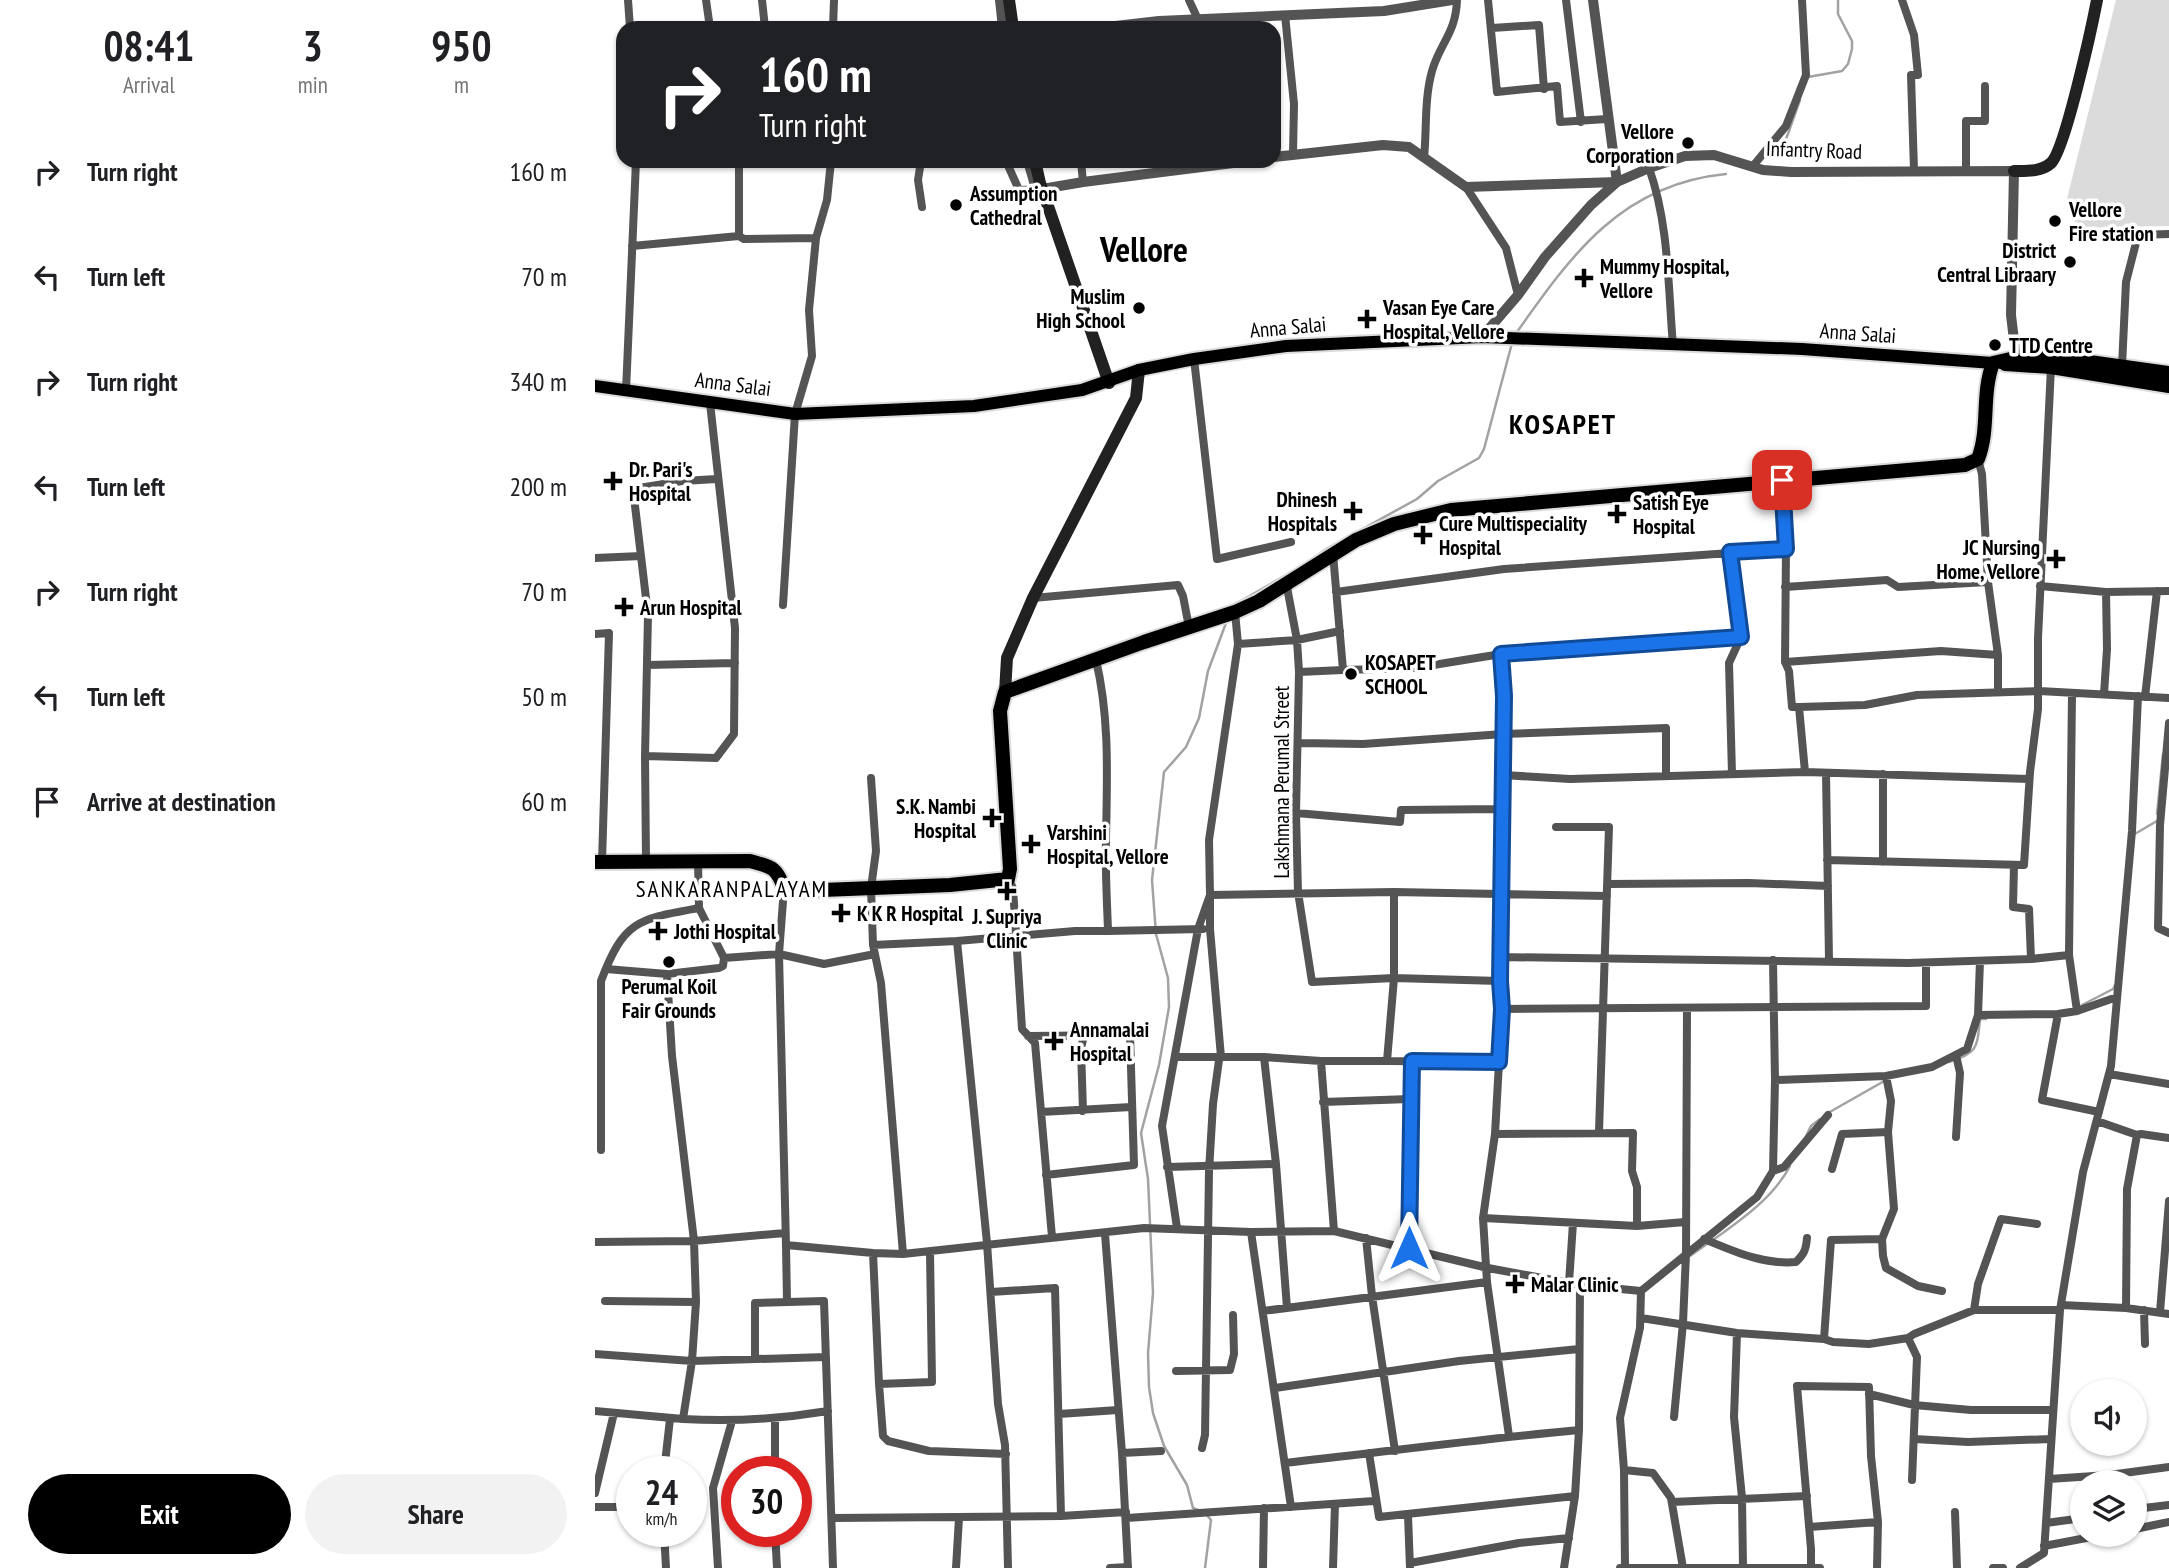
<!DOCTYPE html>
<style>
body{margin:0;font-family:"PT Sans Narrow",sans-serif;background:#f2f2f2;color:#202124;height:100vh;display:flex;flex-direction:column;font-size:26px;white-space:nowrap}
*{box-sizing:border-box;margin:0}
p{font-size:23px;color:#757577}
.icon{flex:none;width:38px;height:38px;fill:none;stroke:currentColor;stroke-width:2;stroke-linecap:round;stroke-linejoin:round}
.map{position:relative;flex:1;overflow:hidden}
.details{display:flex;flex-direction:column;background:#fff;width:595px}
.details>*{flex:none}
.banner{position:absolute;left:21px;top:21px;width:665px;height:147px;border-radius:21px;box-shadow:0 2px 5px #0004;background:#202124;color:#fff;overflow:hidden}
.buttons{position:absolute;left:1475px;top:1379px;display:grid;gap:14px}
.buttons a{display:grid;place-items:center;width:77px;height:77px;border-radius:50%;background:#fff;box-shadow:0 2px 5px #0004;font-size:35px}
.speed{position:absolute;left:21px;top:1456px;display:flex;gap:14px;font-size:35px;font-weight:700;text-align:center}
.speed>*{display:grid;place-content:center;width:91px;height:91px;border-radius:50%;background:#fff;box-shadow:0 2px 5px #0004;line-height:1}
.speed small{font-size:18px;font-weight:400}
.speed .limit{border:10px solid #d22;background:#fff;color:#111}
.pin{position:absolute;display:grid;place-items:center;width:60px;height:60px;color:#fff;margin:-30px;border-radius:14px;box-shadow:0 4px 10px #0006}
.me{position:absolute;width:77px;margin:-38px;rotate:0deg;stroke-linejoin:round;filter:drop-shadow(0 0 5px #0008)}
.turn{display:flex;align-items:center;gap:24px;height:147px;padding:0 28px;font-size:32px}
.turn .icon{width:91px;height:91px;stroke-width:2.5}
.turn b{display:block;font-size:49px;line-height:60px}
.eta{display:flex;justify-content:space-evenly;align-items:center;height:119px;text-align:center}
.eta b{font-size:42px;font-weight:700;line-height:49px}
.cta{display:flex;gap:14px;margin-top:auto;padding:14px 28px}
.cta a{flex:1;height:80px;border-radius:42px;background:#000;color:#fff;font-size:28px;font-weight:700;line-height:80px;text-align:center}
.cta a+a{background:#f2f2f2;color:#202124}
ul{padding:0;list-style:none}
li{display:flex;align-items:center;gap:21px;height:105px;padding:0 28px}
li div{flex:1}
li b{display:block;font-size:26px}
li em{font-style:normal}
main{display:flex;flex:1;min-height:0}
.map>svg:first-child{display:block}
.green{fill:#dbdbdb}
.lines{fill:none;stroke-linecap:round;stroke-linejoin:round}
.stream{stroke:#a2a2a2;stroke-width:2.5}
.primary-casing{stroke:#dbdbdb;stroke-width:16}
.trunk-casing{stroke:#dbdbdb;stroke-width:18}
.minor{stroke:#545454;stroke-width:8}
.tertiary{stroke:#545454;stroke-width:10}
.secondary{stroke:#212121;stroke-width:12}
.primary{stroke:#000;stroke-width:12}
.trunk{stroke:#000;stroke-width:14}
.route-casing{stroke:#114b97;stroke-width:18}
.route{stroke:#1a73e8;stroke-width:12}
.poi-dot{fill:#000;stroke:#fff;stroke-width:2.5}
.labels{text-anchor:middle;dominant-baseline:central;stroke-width:7;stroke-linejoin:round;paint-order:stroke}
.poi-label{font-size:21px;font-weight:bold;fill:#000;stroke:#fff;text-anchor:start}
.street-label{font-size:21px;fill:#000;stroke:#fff}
.neighbourhood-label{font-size:23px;letter-spacing:2px;fill:#000;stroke:#fff}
.district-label{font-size:28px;font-weight:bold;letter-spacing:2px;fill:#000;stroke:#fff}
.town-label{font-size:35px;font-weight:bold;fill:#000;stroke:#fff}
</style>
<main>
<section class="details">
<div class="eta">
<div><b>08:41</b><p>Arrival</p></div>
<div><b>3</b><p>min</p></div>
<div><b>950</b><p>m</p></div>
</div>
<ul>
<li><svg class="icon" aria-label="right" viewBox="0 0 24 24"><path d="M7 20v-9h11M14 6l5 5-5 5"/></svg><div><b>Turn right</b></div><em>160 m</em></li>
<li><svg class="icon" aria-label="left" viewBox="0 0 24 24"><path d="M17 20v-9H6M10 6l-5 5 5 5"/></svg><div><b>Turn left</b></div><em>70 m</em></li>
<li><svg class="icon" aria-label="right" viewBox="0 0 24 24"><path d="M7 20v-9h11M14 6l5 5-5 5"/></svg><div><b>Turn right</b></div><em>340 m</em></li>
<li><svg class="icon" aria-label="left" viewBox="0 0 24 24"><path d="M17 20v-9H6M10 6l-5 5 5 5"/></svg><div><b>Turn left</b></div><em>200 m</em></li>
<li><svg class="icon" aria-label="right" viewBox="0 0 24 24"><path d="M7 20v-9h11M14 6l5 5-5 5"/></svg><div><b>Turn right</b></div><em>70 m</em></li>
<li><svg class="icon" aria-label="left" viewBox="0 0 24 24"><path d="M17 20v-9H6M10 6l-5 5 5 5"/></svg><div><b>Turn left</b></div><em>50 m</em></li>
<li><svg class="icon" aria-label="arrive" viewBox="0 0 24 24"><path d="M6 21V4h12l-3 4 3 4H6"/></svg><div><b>Arrive at destination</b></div><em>60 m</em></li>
</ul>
<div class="cta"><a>Exit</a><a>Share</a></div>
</section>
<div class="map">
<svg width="1574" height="1568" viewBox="0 0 1574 1568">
<rect width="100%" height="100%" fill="#fff"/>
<path class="green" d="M 1521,0 L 1574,0 L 1574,226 L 1483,228 L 1471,203 Z"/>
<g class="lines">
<path class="stream" d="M 1213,77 L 1247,71 L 1253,64 L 1257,49 L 1257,41 L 1243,14 L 1243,0
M 1172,157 L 1190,142 L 1205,100
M 922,332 C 977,254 1027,184 1131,174
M 710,564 L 733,548 L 822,499 L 843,481 L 884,458 L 889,449 L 917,343
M 637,606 L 707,566
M 1562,814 L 1568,754
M 1538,835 L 1562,821
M 1487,1005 L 1518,989 L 1520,985
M 1354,1062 C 1383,1053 1382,1048 1385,1019 L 1391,1019
M 1233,1113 L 1291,1080
M 1210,1138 L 1216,1126 L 1225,1119
M 1118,1240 C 1146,1220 1179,1197 1195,1166
M 1095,1256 L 1112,1244
M 606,1511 L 598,1508 L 592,1485 L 569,1446 L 558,1413 L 554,1387 L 553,1353 L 558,1293 L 556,1246 L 553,1179 L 546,1133 L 564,1065 L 574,1007 L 573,978 L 561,934 L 557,880 L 569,772 L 591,747 L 604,718 L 613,671 L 631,623
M 610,1568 L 616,1520 L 611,1514"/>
<defs>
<path id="primary" d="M 0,386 L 200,414 L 379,406 L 487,390 L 544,370 L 599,359 L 691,346 L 887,337 L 1207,349 L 1398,363"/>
<path id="trunk" d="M 1398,363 L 1437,354 L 1574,373
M 1410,364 L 1456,367 L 1574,386
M 0,862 L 155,861 C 176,867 181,866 189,888 L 202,891 L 355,885 L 413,879 L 415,869 L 405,711 L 410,692 L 549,642 L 640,612 L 664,601 L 761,540 L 799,524 L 856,510 L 1370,465 L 1383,459 C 1395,428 1386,395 1398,363"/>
</defs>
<use href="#primary" class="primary-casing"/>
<use href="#trunk" class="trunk-casing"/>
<path class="minor" d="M 33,0 L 35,28
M 111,0 L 115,28
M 167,0 L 170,28
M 594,0 L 607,28
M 893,0 L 902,92 L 962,86 L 965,122 L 1012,119
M 971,0 L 986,122
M 1307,0 L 1319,35 L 1323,75 L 1316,75 L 1319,170
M 690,15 L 699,104 L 698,154
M 238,28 L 239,0
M 897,28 L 944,25 L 949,89
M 829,158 C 832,129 829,100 837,71 C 845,43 861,33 862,0
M 144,161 L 144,236
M 326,161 L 323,180 L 327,207
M 411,161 L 424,190 L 447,189
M 486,161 L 488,182
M 41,163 L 75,161
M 1158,166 L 1191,126 L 1211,75 L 1207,0
M 1054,168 C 1074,224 1073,286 1078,346
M 1371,171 L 1371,121 L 1390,121 L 1390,86
M 871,187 L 911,248 L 923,295
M 37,246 L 144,236 L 149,239 L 221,238 L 232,200 L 236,161
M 599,359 L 622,559 L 696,542
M 1527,366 L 1531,282 L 1543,235 L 1574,234
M 31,391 L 41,161
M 1187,480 L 1191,549 L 1190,662 L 1194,671 L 1197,707 L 1204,707 L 1210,772
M 1135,552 L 1146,637 L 1134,663 L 1137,774
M 738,554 L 748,670 L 820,668 L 906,654 L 1146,637
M 0,558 L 46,556
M 691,582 L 702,640 L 704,672 L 701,813 L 703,892 L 717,982 L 799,978 L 905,981
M 1393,582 L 1403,655 L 1403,692
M 1445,586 L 1511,592 L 1574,591
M 1190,587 L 1292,580 L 1303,587 L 1393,582 L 1387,474 L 1383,459
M 741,592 L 909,569 L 1191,549
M 438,598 L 583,585 L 588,596 L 594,627
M 188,605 L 200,414 L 217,356 L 214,310 L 221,238
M 0,634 L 14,633 L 7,862
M 643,644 L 702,640 L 745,631
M 906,654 L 909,696 L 905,981 L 907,1009 L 900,1134 L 888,1218 L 892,1282 L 914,1436
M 1190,662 L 1346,651 L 1403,655
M 52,665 L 140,663
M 704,672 L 748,670
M 1477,693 L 1474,955 L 1482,1011
M 1509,694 L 1512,649 L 1511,592
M 1550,697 L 1562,591
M 1204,707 L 1270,705 L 1322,695 L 1444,691 L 1574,698
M 1574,723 L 1565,825 L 1563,928 L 1574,933
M 704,743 L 768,744 L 908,734 L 1071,728 L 1071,776
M 50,756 L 121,758 L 139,734 L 140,628 L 115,403
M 1231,773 L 1234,960
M 908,775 L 975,779 L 1210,772 L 1434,779
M 276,778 L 281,851 L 276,888 L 278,945 L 286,983 L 308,1254
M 701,813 L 805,822 L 806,810 L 906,809
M 961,827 L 1014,827 L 1004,1132
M 1232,860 L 1429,865 L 1435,772 L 1443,709 L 1443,638 L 1456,367
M 51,861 L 50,756 L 53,615 L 38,489 L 87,481 L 122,479
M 1288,862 L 1288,774
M 1419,865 L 1418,907 L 1434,909 L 1436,959
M 413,879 L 418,888 L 427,1029 L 440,1043 L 457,1237
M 1013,884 L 1154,883 L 1233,886
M 189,888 L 184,954 L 191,1245 L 278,1253 L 308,1254 L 549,1228 L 656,1232 L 739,1231 L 893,1268 L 985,1285 L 1046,1291 L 1162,1197 L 1178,1171 L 1180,1080 L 1178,960
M 799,892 L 799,978 L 792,1061 L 904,1062
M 513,931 L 608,929
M 362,941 L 392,1243 L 403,1404 L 410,1445 L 413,1568
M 278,945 L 362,941 L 480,931 L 513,931 C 512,900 510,869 511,839 C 512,778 515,719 501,660
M 905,957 L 1313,963 L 1436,959 L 1474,955
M 129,958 L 184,954 L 229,964 L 280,954
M 11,969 L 72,974
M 907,1009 L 1331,1006 L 1331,963
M 1463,1014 L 1447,1100 L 1504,1112
M 1383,1015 L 1463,1014 L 1482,1011 L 1522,997
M 433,1036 L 535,1035 L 539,1165 L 451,1175
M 1361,1055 L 1365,1073 L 1361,1137
M 580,1057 L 669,1057 L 681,1164 L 692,1308
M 669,1057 L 726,1061 L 792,1061
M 726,1061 L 739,1231
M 1514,1074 L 1574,1084
M 1291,1076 L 1296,1101 L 1293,1132 L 1299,1209 L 1287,1239 L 1288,1256 L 1291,1268 L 1323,1286 L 1347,1291
M 1180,1080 L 1291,1076 L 1337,1067 L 1372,1049 L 1383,1015 L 1385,961
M 728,1102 L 815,1099
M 488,1111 L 486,1049 L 489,1035
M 446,1112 L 536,1107
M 1502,1121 L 1542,1135 L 1546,1134 L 1574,1138
M 900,1134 L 1038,1133 L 1037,1171 L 1042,1187 L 1042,1226
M 6,1150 L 6,981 C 29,920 43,919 104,908
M 572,1167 L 681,1164
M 1237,1169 L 1247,1134 L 1293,1132
M 1178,1171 L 1189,1167 L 1233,1115
M 888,1218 L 1042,1226 L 1090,1222
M 582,1228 L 567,1126 L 603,929 L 615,895 L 614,840 L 643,644 L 640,612
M 656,1232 L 696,1507
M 510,1234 L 527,1453 L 533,1568
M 771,1238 L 777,1296 L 800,1451
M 1109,1239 C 1138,1251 1168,1265 1201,1262 C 1209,1254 1211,1250 1212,1238
M 0,1242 L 99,1241 L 190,1233
M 191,1245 L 192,1302
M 814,1248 L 817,1061
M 278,1253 L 284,1384 L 337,1382 L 335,1252
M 974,1283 L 978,1223
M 396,1292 L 460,1288 L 466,1516
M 10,1301 L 101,1302
M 1466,1305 L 1531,1308 L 1574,1314
M 1531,1308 L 1532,1189 L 1542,1135
M 1379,1310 L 1383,1284 L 1406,1219 L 1442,1224
M 1549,1310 L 1550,1344
M 668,1311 L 892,1282
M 1565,1312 L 1574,1201
M 1046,1318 L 1142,1333 L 1229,1339 L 1238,1342 L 1274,1344 L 1313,1338 L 1319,1334 L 1379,1310 L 1465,1310
M 1142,1333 L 1139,1417 L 1147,1498 L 1148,1567
M 1313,1338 L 1322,1357 L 1317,1480
M 1229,1339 L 1236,1240 L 1287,1239
M 0,1354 L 97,1361 L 231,1357
M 160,1358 L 160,1303 L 229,1301 L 238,1568
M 581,1371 L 635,1370 L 639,1354 L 638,1315
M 284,1384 L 288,1436 L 293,1441 L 334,1451 L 411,1454
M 680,1388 L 864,1361 L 984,1349
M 1274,1394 L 1319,1405 L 1376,1410 L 1458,1410
M 0,1411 L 88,1419 L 97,1361 L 101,1302 L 99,1241 L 77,1056 L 72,974 L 124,968 L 128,966 L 129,958 L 104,908 L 103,861
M 464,1414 L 523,1410
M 1079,1417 L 1088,1323 L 1091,1254 L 1092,1009
M 88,1419 C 138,1422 185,1419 233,1411
M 1319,1439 L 1373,1442 L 1456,1439
M 607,1448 L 610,1435 L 614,1171 L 618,1104 L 624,1060 L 626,1057 L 615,929 L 615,895 L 799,892 L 1012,896
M 527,1453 L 566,1451
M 774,1453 L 784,1517 L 980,1496
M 690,1463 C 788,1452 885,1439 984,1430
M 1029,1470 L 1058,1473 L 1076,1498 L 1088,1568
M 69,1472 L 75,1419
M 180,1472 L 180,1420
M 1454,1479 L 1514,1475 L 1574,1467
M 0,1493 L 19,1413
M 1077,1502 L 1212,1496
M 0,1507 L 37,1507
M 1540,1509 L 1574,1505
M 1360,1512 L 1362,1568
M 813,1515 L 815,1568
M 237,1518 L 466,1516 L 531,1512
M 532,1518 L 779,1501
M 1451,1523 L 1488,1518
M 1214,1527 L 1283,1522
M 1540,1529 L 1574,1522
M 69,1531 L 71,1568
M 180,1531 L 182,1568
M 1449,1546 L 1507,1535
M 815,1563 L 924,1543 L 974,1538
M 1030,1567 L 1029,1470 L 1025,1418 L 1045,1328 L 1046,1291
M 123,1568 L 118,1488 L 137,1421
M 361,1568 L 364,1518
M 515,1568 L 533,1567
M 668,1568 L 669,1508
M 738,1568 L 740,1504
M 969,1568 L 980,1496 L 984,1430 L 985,1285
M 1025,1568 L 1225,1568
M 1216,1568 L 1216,1549 L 1202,1386 L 1274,1387 L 1276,1456 L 1283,1522 L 1282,1568
M 1398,1568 L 1408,1568
M 1425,1568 L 1449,1553 L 1465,1310 L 1488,1172 L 1516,1066 L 1537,831 L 1543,696"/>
<path class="tertiary" d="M 405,0 L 408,28
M 503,28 L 564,21 L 789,11 L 857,0
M 679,157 L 788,145 L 814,147 L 871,187 L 1022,182 L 998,0
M 433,161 L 440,185 L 447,189 L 488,182 L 654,161
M 887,337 L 923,295 L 950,257 L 996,205 L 1022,182 L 1054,168 L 1090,156 L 1119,155 L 1168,170 L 1196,172 L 1419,171 L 1416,315 L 1421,357"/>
<path class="secondary" d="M 414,0 L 418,28
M 440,161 L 445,183 L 514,383
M 1419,171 C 1431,171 1446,172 1456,163 C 1470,150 1497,26 1502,0
M 410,692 L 412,658 L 438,598 L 541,398 L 544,370"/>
<use href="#primary" class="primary"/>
<use href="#trunk" class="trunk"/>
</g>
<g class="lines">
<defs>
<path id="route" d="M 814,1248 L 817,1061 L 904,1062 L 907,1009 L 905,981 L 909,696 L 906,654 L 1146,637 L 1135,552 L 1191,549 L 1187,480"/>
</defs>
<use href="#route" class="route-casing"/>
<use href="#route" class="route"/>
</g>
<g class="poi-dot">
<circle cx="1093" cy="143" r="7"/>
<circle cx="361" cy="205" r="7"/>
<circle cx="1460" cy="221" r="7"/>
<circle cx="1475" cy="262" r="7"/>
<path d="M985.5 267.5h7v7h7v7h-7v7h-7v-7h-7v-7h7z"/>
<circle cx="544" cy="308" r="7"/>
<path d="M768.5 308.5h7v7h7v7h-7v7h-7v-7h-7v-7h7z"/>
<circle cx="1400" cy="345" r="7"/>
<path d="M14.5 470.5h7v7h7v7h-7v7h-7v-7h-7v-7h7z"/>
<path d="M754.5 500.5h7v7h7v7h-7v7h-7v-7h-7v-7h7z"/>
<path d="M1018.5 503.5h7v7h7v7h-7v7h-7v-7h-7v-7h7z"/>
<path d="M824.5 524.5h7v7h7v7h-7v7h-7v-7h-7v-7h7z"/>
<path d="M1457.5 548.5h7v7h7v7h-7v7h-7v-7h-7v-7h7z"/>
<path d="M25.5 596.5h7v7h7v7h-7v7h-7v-7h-7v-7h7z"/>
<circle cx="756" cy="674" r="7"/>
<path d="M393.5 807.5h7v7h7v7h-7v7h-7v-7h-7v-7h7z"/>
<path d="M432.5 833.5h7v7h7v7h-7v7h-7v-7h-7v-7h7z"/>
<path d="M408.5 880.5h7v7h7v7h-7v7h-7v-7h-7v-7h7z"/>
<path d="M242.5 902.5h7v7h7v7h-7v7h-7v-7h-7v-7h7z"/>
<path d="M59.5 920.5h7v7h7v7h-7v7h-7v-7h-7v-7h7z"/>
<circle cx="74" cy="962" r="7"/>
<path d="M455.5 1030.5h7v7h7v7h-7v7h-7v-7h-7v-7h7z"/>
<path d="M916.5 1273.5h7v7h7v7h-7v7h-7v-7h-7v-7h7z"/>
</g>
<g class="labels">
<g class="poi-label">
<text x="1079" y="131" text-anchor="end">Vellore<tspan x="1079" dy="24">Corporation</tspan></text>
<text x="375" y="193">Assumption<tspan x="375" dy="24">Cathedral</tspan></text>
<text x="1474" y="209">Vellore<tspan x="1474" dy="24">Fire station</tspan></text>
<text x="1461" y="250" text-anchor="end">District<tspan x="1461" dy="24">Central Libraary</tspan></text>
<text x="1005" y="266">Mummy Hospital,<tspan x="1005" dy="24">Vellore</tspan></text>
<text x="530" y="296" text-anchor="end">Muslim<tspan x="530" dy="24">High School</tspan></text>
<text x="788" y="307">Vasan Eye Care<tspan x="788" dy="24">Hospital, Vellore</tspan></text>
<text x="1414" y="345">TTD Centre</text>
<text x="34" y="469">Dr. Pari's<tspan x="34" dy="24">Hospital</tspan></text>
<text x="742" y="499" text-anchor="end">Dhinesh<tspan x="742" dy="24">Hospitals</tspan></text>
<text x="1038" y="502">Satish Eye<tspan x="1038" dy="24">Hospital</tspan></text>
<text x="844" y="523">Cure Multispeciality<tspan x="844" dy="24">Hospital</tspan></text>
<text x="1445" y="547" text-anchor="end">JC Nursing<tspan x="1445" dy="24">Home, Vellore</tspan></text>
<text x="45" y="607">Arun Hospital</text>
<text x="770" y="662">KOSAPET<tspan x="770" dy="24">SCHOOL</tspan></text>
<text x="381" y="806" text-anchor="end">S.K. Nambi<tspan x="381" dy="24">Hospital</tspan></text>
<text x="452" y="832">Varshini<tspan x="452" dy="24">Hospital, Vellore</tspan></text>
<text x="262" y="913">K K R Hospital</text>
<text x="412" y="916" text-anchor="middle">J. Supriya<tspan x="412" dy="24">Clinic</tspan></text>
<text x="79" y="931">Jothi Hospital</text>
<text x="74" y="986" text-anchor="middle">Perumal Koil<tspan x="74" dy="24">Fair Grounds</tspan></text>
<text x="475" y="1029">Annamalai<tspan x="475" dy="24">Hospital</tspan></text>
<text x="936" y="1284">Malar Clinic</text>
</g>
<g class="street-label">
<text transform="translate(1219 150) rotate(2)">Infantry Road</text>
<text transform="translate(693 327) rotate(-5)">Anna Salai</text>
<text transform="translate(1263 333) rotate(4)">Anna Salai</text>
<text transform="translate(138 384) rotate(7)">Anna Salai</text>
<text transform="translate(686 782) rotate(-90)">Lakshmana Perumal Street</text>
</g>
<g class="neighbourhood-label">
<text x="137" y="888">SANKARANPALAYAM</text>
</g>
<g class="district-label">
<text x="968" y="423">KOSAPET</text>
</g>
<g class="town-label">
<text x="549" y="249">Vellore</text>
</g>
</g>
</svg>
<div class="buttons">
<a><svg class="icon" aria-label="sound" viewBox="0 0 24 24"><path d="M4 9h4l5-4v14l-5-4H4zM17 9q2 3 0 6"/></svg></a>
<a><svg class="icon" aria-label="layers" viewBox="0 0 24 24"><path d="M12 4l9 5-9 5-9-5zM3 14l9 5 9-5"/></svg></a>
</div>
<div class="speed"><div>24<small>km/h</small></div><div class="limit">30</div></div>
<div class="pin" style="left:1187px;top:480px;background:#d93025"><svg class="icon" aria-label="arrive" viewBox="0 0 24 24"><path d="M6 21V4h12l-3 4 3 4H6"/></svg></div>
<svg class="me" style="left:814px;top:1248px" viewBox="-20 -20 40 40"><path d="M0-17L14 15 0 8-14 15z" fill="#1a73e8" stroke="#fff" stroke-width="4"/></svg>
<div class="banner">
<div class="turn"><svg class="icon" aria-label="right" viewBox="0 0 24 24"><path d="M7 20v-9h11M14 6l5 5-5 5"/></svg><div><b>160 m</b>Turn right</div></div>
</div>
</div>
</main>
